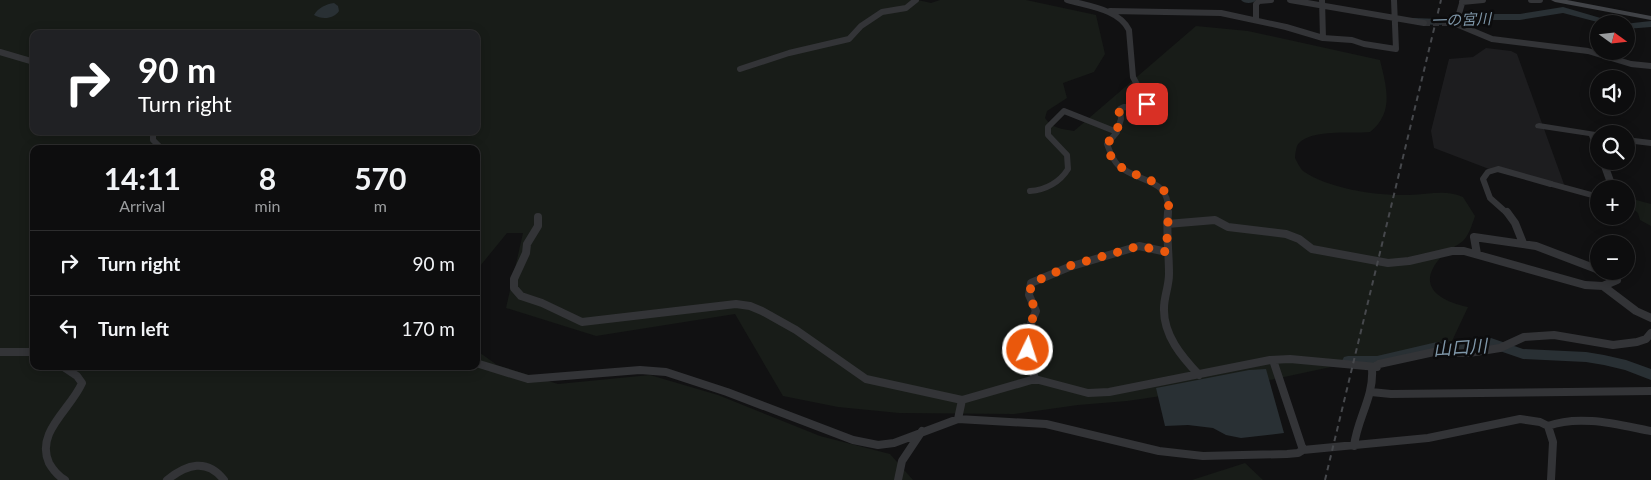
<!DOCTYPE html>
<meta charset="utf-8">
<style>
body{margin:0;font-family:Lato,"Noto Sans JP",sans-serif;background:#161617;color:#f1f3f6;height:100vh;display:flex;flex-direction:column;font-size:19px;white-space:nowrap}
*{box-sizing:border-box;margin:0}
p{font-size:16px;color:#9a9c9e}
.icon{flex:none;width:28px;height:28px;fill:none;stroke:currentColor;stroke-width:2;stroke-linecap:round;stroke-linejoin:round}
.map{position:relative;flex:1;overflow:hidden}
.details{position:absolute;left:30px;top:145px;width:450px;height:225px;display:flex;flex-direction:column;background:#0d0d0e;border-radius:10px;box-shadow:0 2px 12px #0003,0 0 0 1px #2d2d2e}
.details>*{flex:none}
.guide{position:absolute;left:30px;top:30px;width:450px;height:105px;border-radius:10px;box-shadow:0 2px 12px #0003,0 0 0 1px #2d2d2e;background:#202124;color:#fff;overflow:hidden}
.needle{width:32px;rotate:105deg}
.tools{position:absolute;left:1590px;top:15px;display:grid;gap:10px}
.tools a{display:grid;place-items:center;width:45px;height:45px;border-radius:50%;background:#0d0d0e;box-shadow:0 2px 12px #0003,0 0 0 1px #2d2d2e;font-size:25px}
.pin{position:absolute;display:grid;place-items:center;width:42px;height:42px;color:#fff;margin:-21px;border-radius:10px;box-shadow:0 2px 8px #0006}
.me{position:absolute;width:55px;margin:-28px;rotate:4deg;stroke-linejoin:round;filter:drop-shadow(0 0 4px #0008)}
.turn{display:flex;align-items:center;gap:18px;height:105px;padding:0 25px;font-size:22px}
.turn .icon{width:65px;height:65px;stroke-width:2.5}
.turn b{display:block;font-size:35px;line-height:42px}
.eta{display:flex;justify-content:space-evenly;align-items:center;height:85px;text-align:center}
.eta b{font-size:30px;font-weight:700;line-height:35px}
ul{padding:0;list-style:none}
li{display:flex;align-items:center;gap:15px;height:65px;padding:0 25px;border-top:1px solid #2d2d2e}
li div{flex:1}
li b{display:block;font-size:19px}
li em{font-style:normal}
.map>svg:first-child{display:block}
.built{fill:#1d1d1f}
.green{fill:#181c18;fill-rule:evenodd}
.water{fill:#293034}
.lines{fill:none;stroke-linecap:round;stroke-linejoin:round}
.river{fill:#293034;fill-rule:evenodd}
.minor-tunnel{stroke:#2e2f32;stroke-width:6;stroke-dasharray:6 3;stroke-linecap:butt}
.minor-far1{stroke:#333437;stroke-width:6}
.minor{stroke:#333437;stroke-width:8}
.tertiary{fill:#333437;fill-rule:evenodd}
.secondary{fill:#414347;fill-rule:evenodd}
.rail{stroke:#46484c;stroke-width:2;stroke-dasharray:5.5 4.5;stroke-linecap:butt}
.route{stroke:#ea580c;stroke-width:9;stroke-dasharray:0 16.2}
.labels{text-anchor:middle;dominant-baseline:central;stroke-width:5;stroke-linejoin:round;paint-order:stroke}
.far-water-label{font-size:15px;font-style:italic;fill:#7f97a9;stroke:#0c0c0d}
.water-label{font-size:18px;font-style:italic;fill:#7f97a9;stroke:#0c0c0d}
</style>
<div class="map">
<svg width="1651" height="480" viewBox="0 0 1651 480">
<rect width="100%" height="100%" fill="#111112"/>
<path class="built" d="M 1486,48 L 1511,51 L 1517,54 L 1565,187 L 1489,169 L 1434,148 L 1431,131 L 1449,59 L 1473,57 Z"/>
<path class="green" d="M 0,0 L 918,0 L 931,3 L 940,0 L 1026,0 L 1096,15 L 1105,54 L 1094,72 L 1063,83 L 1067,98 L 1047,111 L 1045,118 C 1051,128 1062,129 1074,131 L 1196,26 L 1248,31 L 1380,60 C 1386,86 1395,112 1370,132 C 1352,134 1307,128 1297,146 C 1296,149 1295,155 1295,158 C 1297,162 1300,168 1303,171 C 1329,189 1378,196 1409,195 C 1428,195 1445,189 1463,197 L 1475,216 C 1472,225 1469,235 1463,241 C 1457,246 1449,249 1443,255 C 1415,284 1436,300 1468,307 L 1452,341 L 1265,381 L 1127,401 L 1078,405 L 1014,414 L 899,413 L 838,407 L 783,396 L 735,314 L 596,336 L 506,308 L 523,233 L 507,233 L 476,271 L 476,149 L 34,149 L 34,366 L 476,366 L 476,350 L 497,365 L 558,384 L 650,375 L 718,395 L 820,436 L 890,454 L 913,480 L 0,480 ZM 34,34 L 476,34 L 476,131 L 34,131 Z
M 1629,198 L 1651,204 L 1651,226 L 1640,220 L 1638,213 L 1627,204 Z
M 1245,463 L 1263,480 L 1192,480 Z"/>
<path class="water" d="M 334,3 L 338,6 L 339,11 C 334,19 322,20 314,15 C 318,8 326,4 334,3 Z
M 1266,369 L 1284,433 L 1241,438 L 1226,435 L 1213,428 L 1188,425 L 1165,426 L 1156,388 L 1249,370 Z"/>
<g class="lines">
<path class="river" d="M 1241,0 L 1256,0 C 1253,4 1244,4 1241,0 Z
M 1563,7 L 1621,24 L 1605,24 L 1563,13 L 1520,20 L 1456,20 L 1441,25 L 1413,24 L 1409,21 L 1413,18 L 1440,19 L 1455,14 L 1520,14 Z
M 1651,21 L 1651,27 L 1626,29 L 1626,24 L 1624,24 Z
M 1491,338 L 1523,349 L 1586,352 L 1604,355 L 1626,360 L 1651,369 L 1651,380 L 1625,370 L 1604,365 L 1586,362 L 1523,359 L 1491,348 L 1480,349 L 1470,353 L 1437,352 L 1377,366 L 1348,366 L 1344,365 L 1342,361 L 1344,357 L 1348,356 L 1377,356 L 1437,342 L 1469,343 L 1479,339 Z"/>
<path class="minor-tunnel" d="M 1424,23 L 1448,23"/>
<path class="minor-far1" d="M 1067,0 C 1087,6 1119,9 1129,30 L 1133,77 L 1147,104 L 1143,108 L 1124,107 L 1120,109 L 1121,119 L 1117,132 L 1107,144 C 1110,152 1112,159 1118,165 C 1138,184 1171,176 1168,214
M 1290,0 L 1424,23
M 1322,0 L 1323,38
M 1531,0 L 1540,0
M 1462,2 L 1483,0
M 1110,11 L 1221,13 L 1286,27 L 1323,38 L 1352,40 L 1364,44 L 1396,49 L 1394,0
M 1256,20 L 1256,4 L 1259,1 L 1271,0
M 1448,23 L 1456,24 L 1492,39 L 1588,51 L 1631,64 L 1651,66
M 1456,24 L 1463,0
M 0,52 L 34,62
M 740,69 L 789,53 L 849,39 L 861,26 L 882,12 L 906,8 L 916,0
M 153,131 L 153,140 L 162,149
M 1030,191 C 1046,190 1060,182 1068,169 L 1067,155 L 1048,135 L 1048,127 L 1064,111 L 1117,132
M 1508,214 L 1490,198 L 1483,179 L 1488,172 L 1498,169 L 1551,184"/>
<path class="minor" d="M 1168,212 C 1166,236 1169,251 1169,274 C 1169,286 1164,297 1164,308 C 1163,335 1182,357 1199,375
M 1507,212 L 1515,223 L 1523,243
M 538,217 L 538,226 L 527,244 L 526,253 L 514,279 L 514,288 L 521,296 L 542,303 L 582,322 L 736,304 L 750,306 L 762,311 L 796,330 L 866,379 L 962,400 L 1035,379 L 1088,393 L 1109,392 L 1270,360 L 1290,359 L 1377,367
M 1167,224 L 1215,220 L 1228,227 L 1286,234 L 1299,239 L 1312,249 L 1388,263 L 1409,261 L 1452,251 L 1464,251 L 1585,285 L 1603,286 L 1617,280 L 1601,271
M 1477,254 L 1474,237 L 1536,246 L 1599,270
M 1603,286 L 1636,311 L 1651,318
M 0,352 L 34,352
M 1273,360 L 1303,450
M 476,363 L 528,379 L 640,370 L 666,372 L 727,392 L 853,440 L 878,445 L 894,443 L 958,419 L 1046,424 L 1159,451 L 1203,456 L 1287,454 L 1298,453 L 1303,450 L 1428,438 L 1520,419 L 1540,422 L 1548,426 L 1553,442 L 1551,480
M 62,366 L 77,376 L 82,383 C 71,409 35,432 49,463 C 53,470 58,476 65,480
M 1035,379 C 1027,347 1022,342 1036,311 L 1029,295 L 1031,283 L 1069,267 L 1139,246 L 1167,252
M 1371,392 L 1391,394 L 1651,391
M 958,419 L 962,400
M 1548,426 C 1580,414 1619,425 1651,431
M 1354,446 C 1357,419 1374,397 1372,369 L 1379,364 L 1434,352 L 1469,353 L 1500,348 L 1524,337 L 1554,335 L 1613,345 L 1637,342 L 1646,339 L 1651,333
M 167,480 C 187,464 207,458 224,480
M 898,480 L 902,461 L 922,431"/>
<path class="tertiary" d="M 1539,123 L 1602,133 L 1599,134 L 1599,138 L 1597,137 L 1599,154 L 1595,151 L 1589,136 L 1536,128 L 1535,126 L 1536,124 Z
M 1626,137 L 1651,140 L 1651,146 L 1626,143 Z
M 1599,161 L 1607,161 L 1617,189 L 1609,189 Z
M 1551,181 L 1599,194 L 1599,200 L 1548,186 L 1547,184 L 1548,182 Z"/>
<path class="secondary" d="M 1551,0 L 1567,0 L 1651,16 L 1651,20 L 1555,2 Z"/>
<path class="rail" d="M 1325,480 L 1441,0"/>
</g>
<g class="lines">
<path class="route" d="M 1028,350 L 1027,331 L 1036,311 L 1029,295 L 1032,283 L 1069,266 L 1139,246 L 1167,252 C 1166,241 1170,204 1168,198 C 1157,169 1113,182 1107,144 L 1116,132 L 1121,119 L 1119,113 L 1120,109 L 1124,107 L 1143,108 L 1147,104"/>
</g>
<g class="labels">
<g class="far-water-label">
<text transform="translate(1461 19) rotate(-2)">一の宮川</text>
</g>
<g class="water-label">
<text transform="translate(1460 347) rotate(-4)">山口川</text>
</g>
</g>
</svg>
<div class="tools">
<a><svg class="needle" viewBox="-14 -14 28 28"><path d="M0-13l5 13h-10z" fill="#e53935"/><path d="M0 13l5-13h-10z" fill="#9a9c9e"/></svg></a>
<a><svg class="icon" aria-label="sound" viewBox="0 0 24 24"><path d="M4 9h4l5-4v14l-5-4H4zM17 9q2 3 0 6"/></svg></a>
<a><svg class="icon" aria-label="search" viewBox="0 0 24 24"><circle cx="10" cy="10" r="6"/><path d="M15 15l6 6"/></svg></a>
<a>+</a>
<a>−</a>
</div>
<div class="pin" style="left:1147px;top:104px;background:#d93025"><svg class="icon" aria-label="arrive" viewBox="0 0 24 24"><path d="M6 21V4h12l-3 4 3 4H6"/></svg></div>
<svg class="me" style="left:1028px;top:350px" viewBox="-20 -20 40 40"><circle r="17" fill="#ea580c" stroke="#fff" stroke-width="3"/><path d="M0-11L8 9 0 5-8 9z" fill="#fff"/></svg>
<div class="guide">
<div class="turn"><svg class="icon" aria-label="right" viewBox="0 0 24 24"><path d="M7 20v-9h11M14 6l5 5-5 5"/></svg><div><b>90 m</b>Turn right</div></div>
</div>
<section class="details">
<div class="eta">
<div><b>14:11</b><p>Arrival</p></div>
<div><b>8</b><p>min</p></div>
<div><b>570</b><p>m</p></div>
</div>
<ul>
<li><svg class="icon" aria-label="right" viewBox="0 0 24 24"><path d="M7 20v-9h11M14 6l5 5-5 5"/></svg><div><b>Turn right</b></div><em>90 m</em></li>
<li><svg class="icon" aria-label="left" viewBox="0 0 24 24"><path d="M17 20v-9H6M10 6l-5 5 5 5"/></svg><div><b>Turn left</b></div><em>170 m</em></li>
</ul>
</section>
</div>
